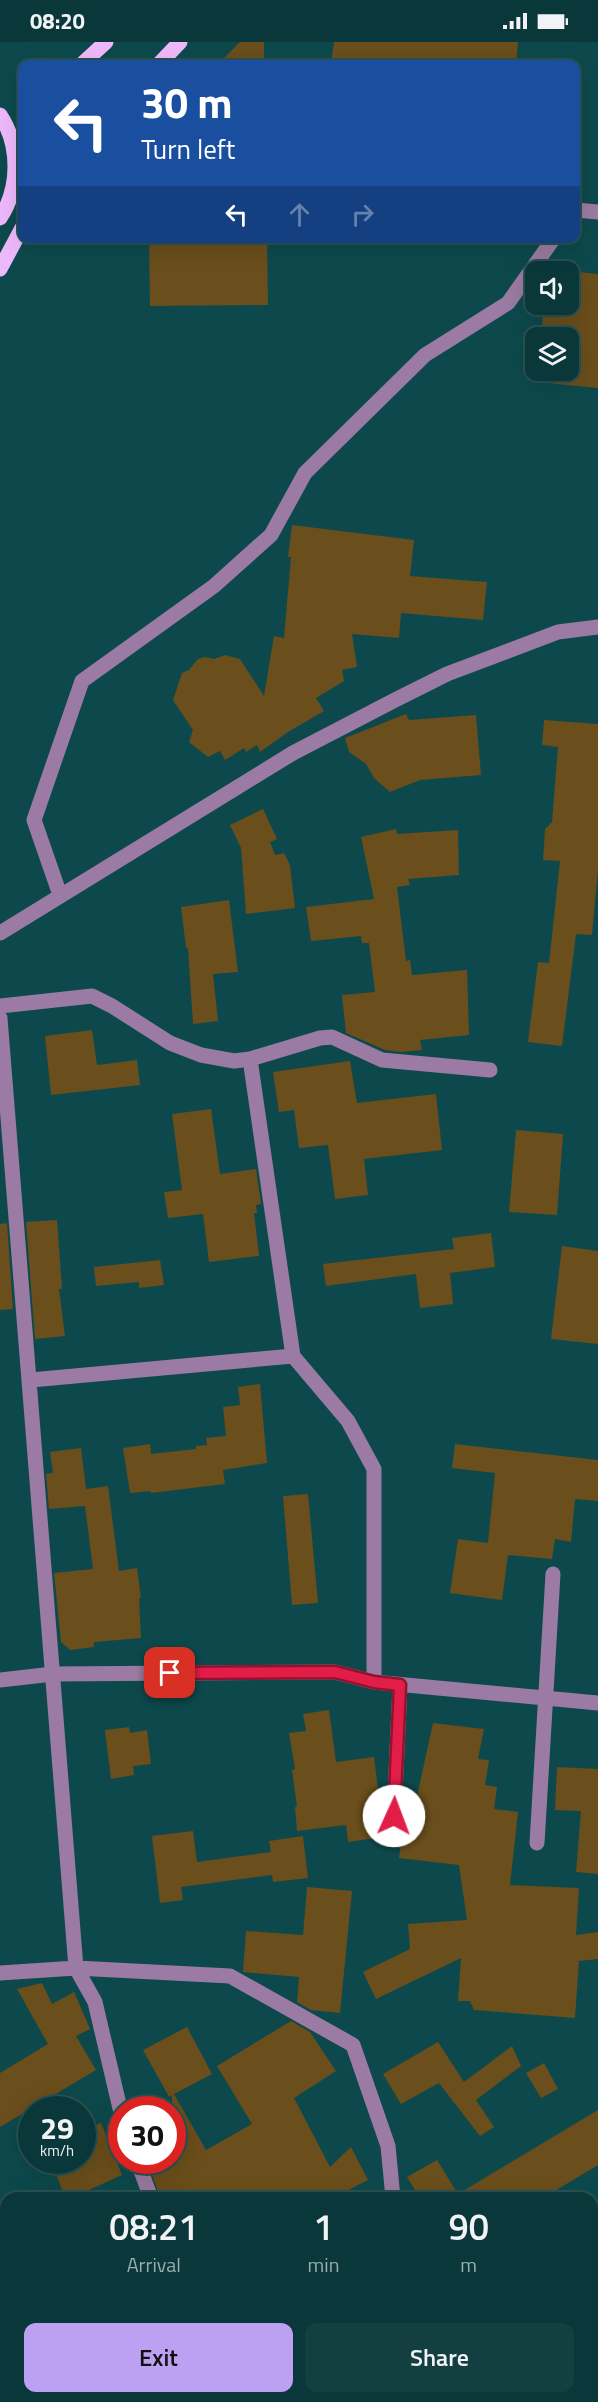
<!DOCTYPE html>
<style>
body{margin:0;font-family:"Titillium Web",sans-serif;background:#133f41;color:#f1f3f6;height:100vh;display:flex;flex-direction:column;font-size:22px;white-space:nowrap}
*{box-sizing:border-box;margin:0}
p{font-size:20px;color:#99acae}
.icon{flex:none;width:33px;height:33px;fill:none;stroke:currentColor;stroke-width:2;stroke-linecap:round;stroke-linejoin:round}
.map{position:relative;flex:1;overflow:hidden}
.panel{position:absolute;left:0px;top:2150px;width:598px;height:212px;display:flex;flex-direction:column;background:#0a3739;border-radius:18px 18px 0 0;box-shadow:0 6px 24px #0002,0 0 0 2px #2a5153}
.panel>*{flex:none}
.top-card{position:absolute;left:18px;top:18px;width:562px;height:183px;border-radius:12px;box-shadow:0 6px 24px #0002,0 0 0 2px #2a5153;background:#1a4fa0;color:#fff;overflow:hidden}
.tools{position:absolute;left:525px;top:219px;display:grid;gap:12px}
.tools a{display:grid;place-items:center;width:54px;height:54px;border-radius:12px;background:#0a3739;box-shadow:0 6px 24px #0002,0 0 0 2px #2a5153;font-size:30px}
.speed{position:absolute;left:18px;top:2054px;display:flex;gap:12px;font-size:30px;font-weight:700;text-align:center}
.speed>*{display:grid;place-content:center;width:78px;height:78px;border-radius:50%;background:#0a3739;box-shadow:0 6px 24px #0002,0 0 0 2px #2a5153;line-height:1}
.speed small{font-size:15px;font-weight:400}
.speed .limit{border:9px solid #d22;background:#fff;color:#111}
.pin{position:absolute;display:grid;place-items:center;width:51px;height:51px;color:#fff;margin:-26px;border-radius:12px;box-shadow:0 3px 9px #0006}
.me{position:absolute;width:66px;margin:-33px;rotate:2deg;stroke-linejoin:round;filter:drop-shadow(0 0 4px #0008)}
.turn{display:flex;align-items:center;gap:21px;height:126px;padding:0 24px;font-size:27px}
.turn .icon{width:78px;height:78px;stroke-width:2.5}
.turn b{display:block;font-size:42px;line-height:51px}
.lanes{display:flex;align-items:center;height:57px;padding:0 24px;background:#0003;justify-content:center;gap:30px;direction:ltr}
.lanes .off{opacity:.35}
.eta{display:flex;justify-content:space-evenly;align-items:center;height:102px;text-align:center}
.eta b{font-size:36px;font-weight:600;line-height:42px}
.cta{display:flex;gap:12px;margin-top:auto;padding:12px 24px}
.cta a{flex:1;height:69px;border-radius:12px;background:#bca0f2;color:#111;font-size:24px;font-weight:600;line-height:69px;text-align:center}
.cta a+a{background:#133f41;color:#f1f3f6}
.status{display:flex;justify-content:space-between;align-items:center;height:42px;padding:0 30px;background:#0a3739;direction:ltr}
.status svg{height:16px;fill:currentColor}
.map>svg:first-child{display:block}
.building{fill:#6a4e1b}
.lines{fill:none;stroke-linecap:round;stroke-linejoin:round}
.minor{stroke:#9b7ba3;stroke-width:15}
.major{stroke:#eeb9fb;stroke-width:15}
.route-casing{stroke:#92132f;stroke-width:15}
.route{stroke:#e11d48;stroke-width:10}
</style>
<div class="status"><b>08:20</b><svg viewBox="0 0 49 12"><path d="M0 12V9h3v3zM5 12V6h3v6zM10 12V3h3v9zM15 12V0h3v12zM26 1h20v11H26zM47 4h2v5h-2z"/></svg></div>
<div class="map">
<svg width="598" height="2360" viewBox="0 0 598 2360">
<rect width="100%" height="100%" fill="#0d494c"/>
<path class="building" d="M 240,0 L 264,0 L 264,22 L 218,22 Z
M 334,0 L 518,0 L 516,22 L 331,22 Z
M 149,196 L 267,196 L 268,263 L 150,264 Z
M 548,227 L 598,232 L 598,346 L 537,340 L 538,328 L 568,328 L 568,296 L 541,296 L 544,262 L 568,262 L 568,230 L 548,230 Z
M 292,483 L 414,498 L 410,534 L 487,540 L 483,578 L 401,571 L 399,596 L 352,592 L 357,625 L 342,628 L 344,639 L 316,656 L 324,669 L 288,690 L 260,710 L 257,703 L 246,710 L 244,706 L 225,718 L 220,709 L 208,715 L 189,700 L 193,688 L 173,658 L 182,631 L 189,628 L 198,617 L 205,615 L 214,617 L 225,613 L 240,617 L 264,654 L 274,594 L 284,596 L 291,515 L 288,515 Z
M 406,672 L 409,678 L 476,673 L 481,733 L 420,738 L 390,750 L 374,736 L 366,722 L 349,710 L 345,696 Z
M 544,678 L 598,682 L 598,827 L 592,893 L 576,892 L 562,1004 L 528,1000 L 538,920 L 549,921 L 560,819 L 543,818 L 545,787 L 552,780 L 558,705 L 542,703 Z
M 263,767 L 277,797 L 270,800 L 275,813 L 284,811 L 290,823 L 295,866 L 246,872 L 241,806 L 230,783 Z
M 396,787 L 397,792 L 458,788 L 459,833 L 408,837 L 410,843 L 397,845 L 406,919 L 410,918 L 412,933 L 467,928 L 469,993 L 420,998 L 422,1008 L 401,1010 L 385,1008 L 346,991 L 342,953 L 375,950 L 369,901 L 362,901 L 361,894 L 311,899 L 306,865 L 374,857 L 361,795 Z
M 229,858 L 238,930 L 213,932 L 218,979 L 193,982 L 188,906 L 186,906 L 181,865 Z
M 92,988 L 97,1023 L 137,1018 L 140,1043 L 51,1053 L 45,994 Z
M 350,1019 L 357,1061 L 436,1052 L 442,1108 L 364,1117 L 368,1153 L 335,1157 L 328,1103 L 299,1106 L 294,1068 L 279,1070 L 273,1030 Z
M 211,1067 L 220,1132 L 256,1127 L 261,1162 L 256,1163 L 257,1171 L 254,1171 L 259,1214 L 209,1220 L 203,1172 L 168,1176 L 164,1150 L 182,1148 L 172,1072 Z
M 516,1088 L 563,1092 L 557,1173 L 509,1170 Z
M 57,1178 L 62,1247 L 59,1247 L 65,1294 L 35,1297 L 26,1180 Z
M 7,1181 L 13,1267 L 0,1268 L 0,1182 Z
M 491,1191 L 495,1225 L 450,1231 L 453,1262 L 420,1266 L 416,1232 L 326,1244 L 323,1222 L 454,1207 L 452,1196 Z
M 562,1204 L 598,1209 L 598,1302 L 551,1297 Z
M 160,1218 L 164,1243 L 139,1246 L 139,1240 L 96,1244 L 94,1225 Z
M 260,1342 L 267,1421 L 223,1428 L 225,1442 L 151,1451 L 150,1449 L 130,1451 L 123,1406 L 150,1402 L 151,1412 L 196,1407 L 196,1404 L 207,1403 L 206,1396 L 226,1394 L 223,1365 L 240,1363 L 238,1345 Z
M 455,1402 L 598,1418 L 598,1459 L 575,1457 L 571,1500 L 555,1497 L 552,1517 L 508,1513 L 502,1558 L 450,1551 L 458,1497 L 488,1501 L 495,1431 L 452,1426 Z
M 81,1406 L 86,1447 L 108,1444 L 119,1529 L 137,1526 L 141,1556 L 139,1556 L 141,1596 L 94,1600 L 94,1605 L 70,1608 L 61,1600 L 54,1531 L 93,1527 L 85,1464 L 49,1467 L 46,1432 L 53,1431 L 50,1410 Z
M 308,1452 L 318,1561 L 292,1563 L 283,1454 Z
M 329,1668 L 336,1720 L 374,1715 L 379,1755 L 385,1756 L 385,1778 L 393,1784 L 402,1779 L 405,1758 L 416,1759 L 433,1681 L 484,1687 L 478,1717 L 489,1718 L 485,1743 L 497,1745 L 494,1767 L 518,1770 L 510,1843 L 579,1846 L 576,1893 L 598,1890 L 598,1917 L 579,1919 L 575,1976 L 474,1968 L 470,1959 L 458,1959 L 461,1916 L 376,1957 L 363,1930 L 410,1907 L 408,1882 L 467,1878 L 459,1823 L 399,1816 L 402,1792 L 348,1800 L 346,1783 L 297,1789 L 295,1765 L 297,1765 L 292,1728 L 295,1727 L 289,1691 L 306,1689 L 303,1672 Z
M 129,1685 L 130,1691 L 147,1688 L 151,1722 L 133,1724 L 134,1733 L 111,1737 L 105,1688 Z
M 557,1725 L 598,1727 L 598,1832 L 576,1830 L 581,1769 L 555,1768 Z
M 193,1789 L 197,1820 L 271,1810 L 269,1799 L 303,1794 L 308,1836 L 273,1840 L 272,1833 L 181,1845 L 183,1858 L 160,1861 L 152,1794 Z
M 307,1845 L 352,1849 L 340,1971 L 311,1968 L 297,1960 L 299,1935 L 243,1930 L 246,1889 L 303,1893 Z
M 42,1941 L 52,1962 L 74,1950 L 90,1987 L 76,1994 L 96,2028 L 0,2085 L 0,2031 L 48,2002 L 17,1947 Z
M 291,1979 L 310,1990 L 336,2029 L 294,2056 L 330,2125 L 351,2105 L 368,2138 L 333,2156 L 160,2156 L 147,2118 L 172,2118 L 172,2053 L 169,2055 L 143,2008 L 187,1985 L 212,2032 L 174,2052 L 206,2108 L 252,2082 L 217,2024 Z
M 438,2000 L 464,2040 L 512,2004 L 521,2024 L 476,2058 L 494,2085 L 480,2094 L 439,2041 L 401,2062 L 383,2032 Z
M 544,2021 L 558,2047 L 541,2056 L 526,2031 Z
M 598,2068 L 598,2123 L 543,2156 L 420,2156 L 407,2135 L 437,2118 L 458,2152 Z
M 101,2081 L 122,2133 L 71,2156 L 65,2156 L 51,2118 L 82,2118 L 82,2088 Z"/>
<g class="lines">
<path class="minor" d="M 576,168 L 598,170
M 60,853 L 34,778 L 82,639 L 214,544 L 271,493 L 305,431 L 425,313 L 508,261 L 554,196
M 0,891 L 293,711 L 397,657 L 447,632 L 558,590 L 598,585
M 0,964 L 92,954 L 112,964 L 170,1001 L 201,1013 L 234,1019 L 250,1017 L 320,996 L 332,995 L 382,1018 L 490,1028
M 0,976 L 76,1926 L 95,1960 L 122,2075
M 250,1017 L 293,1314
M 31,1338 L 293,1314 L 348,1379 L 374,1427 L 374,1640
M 0,1638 L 53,1632 L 335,1630 L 374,1640 L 598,1661
M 394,1774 L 400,1643
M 537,1801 L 553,1532
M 0,1931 L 76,1926 L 230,1934 L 353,2003 L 388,2104 L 393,2156
M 137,2118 L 151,2156
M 0,2234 L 6,2234
M 592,2279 L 598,2280
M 285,2360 L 289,2355
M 543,2360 L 544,2355"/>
<path class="major" d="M 82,22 L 106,0
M 159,22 L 180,0
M 0,73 C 20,103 20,146 0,176
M 0,227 L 22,186"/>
</g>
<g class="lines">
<defs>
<path id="route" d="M 170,1631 L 335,1630 L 374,1640 L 400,1643 L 394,1774"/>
</defs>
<use href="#route" class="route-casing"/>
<use href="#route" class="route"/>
</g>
</svg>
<div class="tools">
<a><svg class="icon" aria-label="sound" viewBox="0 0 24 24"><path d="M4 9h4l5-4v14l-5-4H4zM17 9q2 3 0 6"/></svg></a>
<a><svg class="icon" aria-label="layers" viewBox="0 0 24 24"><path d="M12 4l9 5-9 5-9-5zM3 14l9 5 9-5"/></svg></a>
</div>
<div class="speed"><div>29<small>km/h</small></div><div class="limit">30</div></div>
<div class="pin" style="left:170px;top:1631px;background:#d93025"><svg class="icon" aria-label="arrive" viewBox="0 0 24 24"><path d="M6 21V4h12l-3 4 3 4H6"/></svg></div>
<svg class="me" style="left:394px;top:1774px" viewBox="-20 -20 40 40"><circle r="19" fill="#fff"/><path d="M0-13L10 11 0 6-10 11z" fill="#e11d48"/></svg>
<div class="top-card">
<div class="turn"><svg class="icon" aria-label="left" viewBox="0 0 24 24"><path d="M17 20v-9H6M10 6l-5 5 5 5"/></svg><div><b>30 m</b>Turn left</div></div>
<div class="lanes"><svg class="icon" aria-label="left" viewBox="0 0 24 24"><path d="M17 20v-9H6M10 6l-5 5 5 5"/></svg><svg class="icon off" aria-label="ahead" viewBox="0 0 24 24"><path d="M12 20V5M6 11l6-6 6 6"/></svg><svg class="icon off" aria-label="right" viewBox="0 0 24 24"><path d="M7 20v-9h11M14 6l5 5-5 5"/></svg></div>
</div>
<section class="panel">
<div class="eta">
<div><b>08:21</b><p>Arrival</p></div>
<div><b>1</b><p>min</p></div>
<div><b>90</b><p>m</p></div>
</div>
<div class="cta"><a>Exit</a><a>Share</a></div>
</section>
</div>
